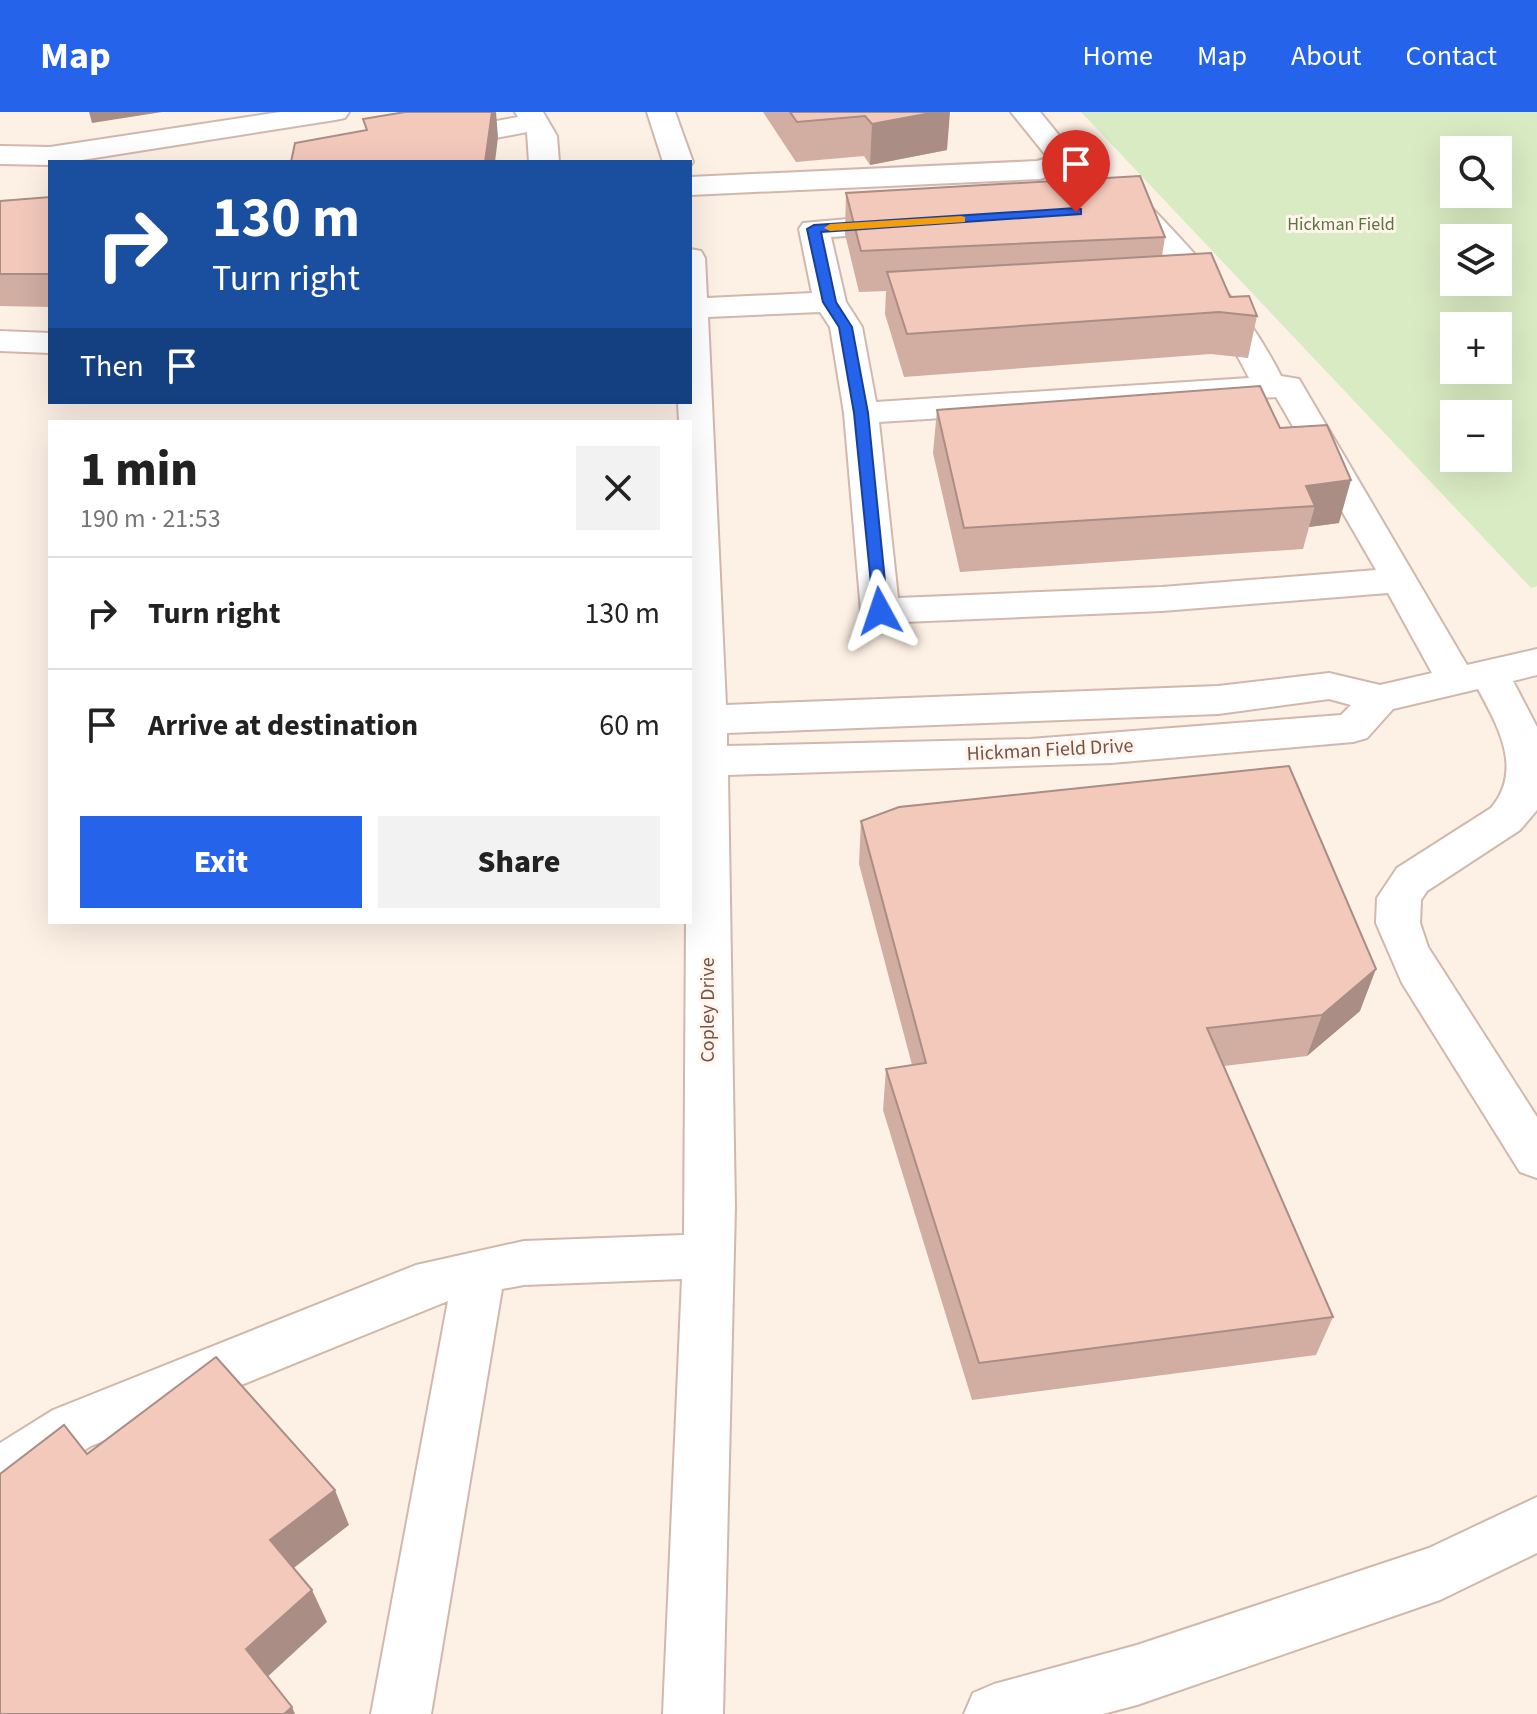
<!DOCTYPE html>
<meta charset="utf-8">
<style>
body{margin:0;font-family:"Source Sans 3",sans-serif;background:#f2f2f2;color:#222;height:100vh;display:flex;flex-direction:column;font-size:30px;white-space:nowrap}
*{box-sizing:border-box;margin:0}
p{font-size:26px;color:#767676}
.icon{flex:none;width:44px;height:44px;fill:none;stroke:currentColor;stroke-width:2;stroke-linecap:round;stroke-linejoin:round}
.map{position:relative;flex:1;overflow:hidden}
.side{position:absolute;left:48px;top:308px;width:644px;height:504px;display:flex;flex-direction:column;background:#fff;border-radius:0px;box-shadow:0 8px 32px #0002}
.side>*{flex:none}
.banner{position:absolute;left:48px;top:48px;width:644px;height:244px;border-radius:0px;box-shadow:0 8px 32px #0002;background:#1a4fa0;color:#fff;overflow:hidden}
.fabs{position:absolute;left:1440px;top:24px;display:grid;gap:16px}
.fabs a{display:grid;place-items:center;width:72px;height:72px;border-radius:0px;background:#fff;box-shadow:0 8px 32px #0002;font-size:40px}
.pin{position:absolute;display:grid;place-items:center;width:68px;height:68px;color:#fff;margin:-82px -34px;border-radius:50% 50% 50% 0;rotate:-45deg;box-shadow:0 0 8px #0007}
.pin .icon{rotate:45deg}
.me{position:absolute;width:88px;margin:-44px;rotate:355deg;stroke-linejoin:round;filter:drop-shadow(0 0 6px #0008)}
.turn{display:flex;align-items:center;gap:28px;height:168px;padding:0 32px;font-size:36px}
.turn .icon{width:104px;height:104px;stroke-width:2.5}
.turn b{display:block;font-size:56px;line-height:68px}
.then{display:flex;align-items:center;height:76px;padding:0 32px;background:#0003;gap:16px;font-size:30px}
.round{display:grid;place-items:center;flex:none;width:84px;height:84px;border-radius:0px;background:#f2f2f2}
.headline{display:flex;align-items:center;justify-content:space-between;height:136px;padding:0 32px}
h1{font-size:48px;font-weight:800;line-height:60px}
.primary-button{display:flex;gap:16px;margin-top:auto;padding:16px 32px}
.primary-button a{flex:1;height:92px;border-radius:0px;background:#2563eb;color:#fff;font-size:32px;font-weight:800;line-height:92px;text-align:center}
.primary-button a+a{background:#f2f2f2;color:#222}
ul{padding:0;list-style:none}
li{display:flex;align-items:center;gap:24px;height:112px;padding:0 32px;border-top:2px solid #e0e0e0}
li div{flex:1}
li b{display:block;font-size:30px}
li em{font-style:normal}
header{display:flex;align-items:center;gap:48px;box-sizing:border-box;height:112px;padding:0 40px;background:#2563eb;color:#fff}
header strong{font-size:38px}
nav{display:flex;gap:44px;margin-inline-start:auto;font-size:28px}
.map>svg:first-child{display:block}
.green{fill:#d9ebc3;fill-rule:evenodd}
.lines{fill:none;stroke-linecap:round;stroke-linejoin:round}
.minor-casing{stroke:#d1b8ad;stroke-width:4}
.minor{fill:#fff;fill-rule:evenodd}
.wall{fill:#d1ada2}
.shaded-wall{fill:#aa8d84}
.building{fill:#f3c9bc;stroke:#aa8d84;stroke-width:2}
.route{fill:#2563eb;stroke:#184099;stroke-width:2}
.slow{fill:#f59e0b}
.labels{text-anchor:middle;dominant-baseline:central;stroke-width:6;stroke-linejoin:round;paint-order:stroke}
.far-park-label{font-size:18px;fill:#58773e;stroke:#fff5ec}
.street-label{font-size:20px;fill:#775349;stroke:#fff5ec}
</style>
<header>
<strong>Map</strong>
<nav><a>Home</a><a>Map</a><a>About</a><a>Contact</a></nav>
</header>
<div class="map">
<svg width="1537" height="1602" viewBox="0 0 1537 1602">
<rect width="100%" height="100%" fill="#fdf0e5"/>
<path class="green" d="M 1081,0 L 1537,0 L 1537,474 L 1531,476 ZM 1454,38 L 1498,38 L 1498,82 L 1454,82 ZM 1454,126 L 1498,126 L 1498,170 L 1454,170 ZM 1454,214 L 1498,214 L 1498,258 L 1454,258 ZM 1454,302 L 1498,302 L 1498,346 L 1454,346 Z"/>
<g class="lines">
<defs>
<path id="minor" d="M 280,0 L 349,0 L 345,6 L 335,8 L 50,53 L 0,52 L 0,34 L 50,35 Z
M 515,0 L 543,0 L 557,24 L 559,50 L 529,50 L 527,20 L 370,50 L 309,50 L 314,44 L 324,41 L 518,5 Z
M 647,0 L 675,0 L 693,50 L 690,54 L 690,50 L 663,50 Z
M 1011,0 L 1040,0 L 1080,49 L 1076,55 L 1040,67 L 690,83 L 690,65 L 1037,49 L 1048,46 Z
M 1135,87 L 1146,90 C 1197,143 1248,198 1281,264 L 1299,267 L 1467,553 L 1537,537 L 1537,563 L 1513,569 L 1537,615 L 1537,698 L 1520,718 L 1427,779 L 1421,788 L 1420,811 L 1428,835 L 1537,1005 L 1537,1066 L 1520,1060 L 1402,871 L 1376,811 L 1377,786 L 1397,756 L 1491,696 C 1523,658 1499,616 1478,577 L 1393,597 L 1367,626 L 1353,630 L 1111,651 L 728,663 L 735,1096 L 723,1602 L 663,1602 L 682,1167 L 524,1173 L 502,1177 L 431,1602 L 371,1602 L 448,1189 L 91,1334 L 20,1379 L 0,1387 L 0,1331 L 53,1298 L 416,1153 L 524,1129 L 684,1123 L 686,810 L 690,810 L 690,310 L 679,310 L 678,290 L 690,290 L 690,137 L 701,139 L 705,146 L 707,186 L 812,181 L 799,117 L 803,111 L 904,102 L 915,105 L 919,111 L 915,117 L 904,120 L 831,125 L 846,190 L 862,215 L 876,290 L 1249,266 C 1219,205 1173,155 1127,105 L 1106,103 L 1102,97 L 1106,91 ZM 820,200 L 830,215 L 844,301 L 861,499 L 867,508 L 880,511 L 1162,499 L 1388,481 L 1432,561 L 1380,573 L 1329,561 L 1218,574 L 726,593 L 708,205 ZM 1276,285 L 1376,458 L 1162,475 L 898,486 L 879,310 ZM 1329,587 L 1351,593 L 1341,603 L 1030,627 L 727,634 L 727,621 L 1218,602 Z
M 0,219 L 50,221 L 50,241 L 0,239 Z
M 1537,1385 L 1537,1441 L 1440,1488 L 1137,1593 L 1103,1602 L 964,1602 L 973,1581 L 994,1572 L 1137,1533 L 1429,1436 Z"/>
</defs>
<use href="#minor" class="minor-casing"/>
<use href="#minor" class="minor"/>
</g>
<path class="wall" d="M 763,0 L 936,0 L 947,38 L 870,53 L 864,44 L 796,50 Z
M 846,81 L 1165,125 L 1162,144 L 1230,185 L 1257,204 L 1248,246 L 1211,242 L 904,265 L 885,202 L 886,179 L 859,180 L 845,122 Z
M 50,85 L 50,195 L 0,194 L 0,89 Z
M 937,298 L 1280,316 L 1339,411 L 1309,415 L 1303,437 L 960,460 L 933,341 Z
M 861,709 L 1360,899 L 1307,944 L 1224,954 L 1333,1205 L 1316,1243 L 972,1288 L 883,998 L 886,957 L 912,953 L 859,752 Z"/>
<path class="shaded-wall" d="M 89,0 L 162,0 L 92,11 Z
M 492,0 L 496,0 L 498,25 L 495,50 L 485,50 Z
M 936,0 L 950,0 L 947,38 L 870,53 L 872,12 Z
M 1351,368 L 1339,411 L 1309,415 L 1315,394 L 1306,374 Z
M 1376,857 L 1360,899 L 1307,944 L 1322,903 Z
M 335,1378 L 349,1413 L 286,1462 L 270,1428 Z
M 312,1478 L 327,1510 L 264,1568 L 246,1537 Z
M 292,1595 L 295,1602 L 284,1602 Z"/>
<path class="building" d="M 405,0 L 492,0 L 485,50 L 291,50 L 295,31 L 367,18 L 363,7 Z
M 790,0 L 936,0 L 872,12 L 865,4 L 797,10 Z
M 1140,64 L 1165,125 L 861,139 L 846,81 Z
M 50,85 L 50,162 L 0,162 L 0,89 Z
M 1211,141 L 1230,185 L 1249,184 L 1257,204 L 1219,200 L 907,222 L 887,160 Z
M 1260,274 L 1280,316 L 1327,313 L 1351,368 L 1306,374 L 1315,394 L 964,416 L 937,298 Z
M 1289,654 L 1376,857 L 1322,903 L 1207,916 L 1333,1205 L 979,1251 L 886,957 L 926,951 L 861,709 L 899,695 Z
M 216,1245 L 335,1378 L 270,1428 L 312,1478 L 246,1537 L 292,1595 L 284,1602 L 0,1602 L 0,1362 L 64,1313 L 87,1342 Z"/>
<path class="route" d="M 1076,96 L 1081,97 L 1081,102 L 821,120 L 836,190 L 852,215 L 868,301 L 888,499 L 880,504 L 874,502 L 854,301 L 839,215 L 823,190 L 807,117 L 814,113 Z"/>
<path class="slow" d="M 961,104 L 965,105 L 965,110 L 830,119 L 824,116 L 830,112 Z"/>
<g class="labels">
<g class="far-park-label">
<text x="1341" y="112">Hickman Field</text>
</g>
<g class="street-label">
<text transform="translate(1050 638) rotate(-3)">Hickman Field Drive</text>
<text transform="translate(708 898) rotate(-90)">Copley Drive</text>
</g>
</g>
</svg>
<div class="fabs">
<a><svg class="icon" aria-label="search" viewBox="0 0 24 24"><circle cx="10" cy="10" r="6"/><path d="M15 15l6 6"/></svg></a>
<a><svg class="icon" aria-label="layers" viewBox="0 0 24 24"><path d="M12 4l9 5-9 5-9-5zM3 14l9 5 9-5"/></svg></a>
<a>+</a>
<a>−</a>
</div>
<div class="pin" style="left:1076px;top:100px;background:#d93025"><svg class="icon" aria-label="arrive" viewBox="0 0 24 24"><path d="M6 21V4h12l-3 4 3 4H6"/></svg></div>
<svg class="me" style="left:880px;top:499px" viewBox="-20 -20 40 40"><path d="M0-17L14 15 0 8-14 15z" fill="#2563eb" stroke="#fff" stroke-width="4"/></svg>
<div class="banner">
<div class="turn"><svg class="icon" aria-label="right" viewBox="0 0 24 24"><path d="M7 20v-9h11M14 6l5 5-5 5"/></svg><div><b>130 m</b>Turn right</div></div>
<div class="then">Then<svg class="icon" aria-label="arrive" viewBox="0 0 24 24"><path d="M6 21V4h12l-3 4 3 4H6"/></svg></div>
</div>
<section class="side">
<div class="headline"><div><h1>1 min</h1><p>190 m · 21:53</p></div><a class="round"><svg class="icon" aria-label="close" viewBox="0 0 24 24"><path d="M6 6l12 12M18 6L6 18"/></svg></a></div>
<ul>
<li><svg class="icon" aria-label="right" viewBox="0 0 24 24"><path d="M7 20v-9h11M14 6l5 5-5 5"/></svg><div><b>Turn right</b></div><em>130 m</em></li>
<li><svg class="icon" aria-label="arrive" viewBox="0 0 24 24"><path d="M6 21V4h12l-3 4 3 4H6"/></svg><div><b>Arrive at destination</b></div><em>60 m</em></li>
</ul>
<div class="primary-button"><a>Exit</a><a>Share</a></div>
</section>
</div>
